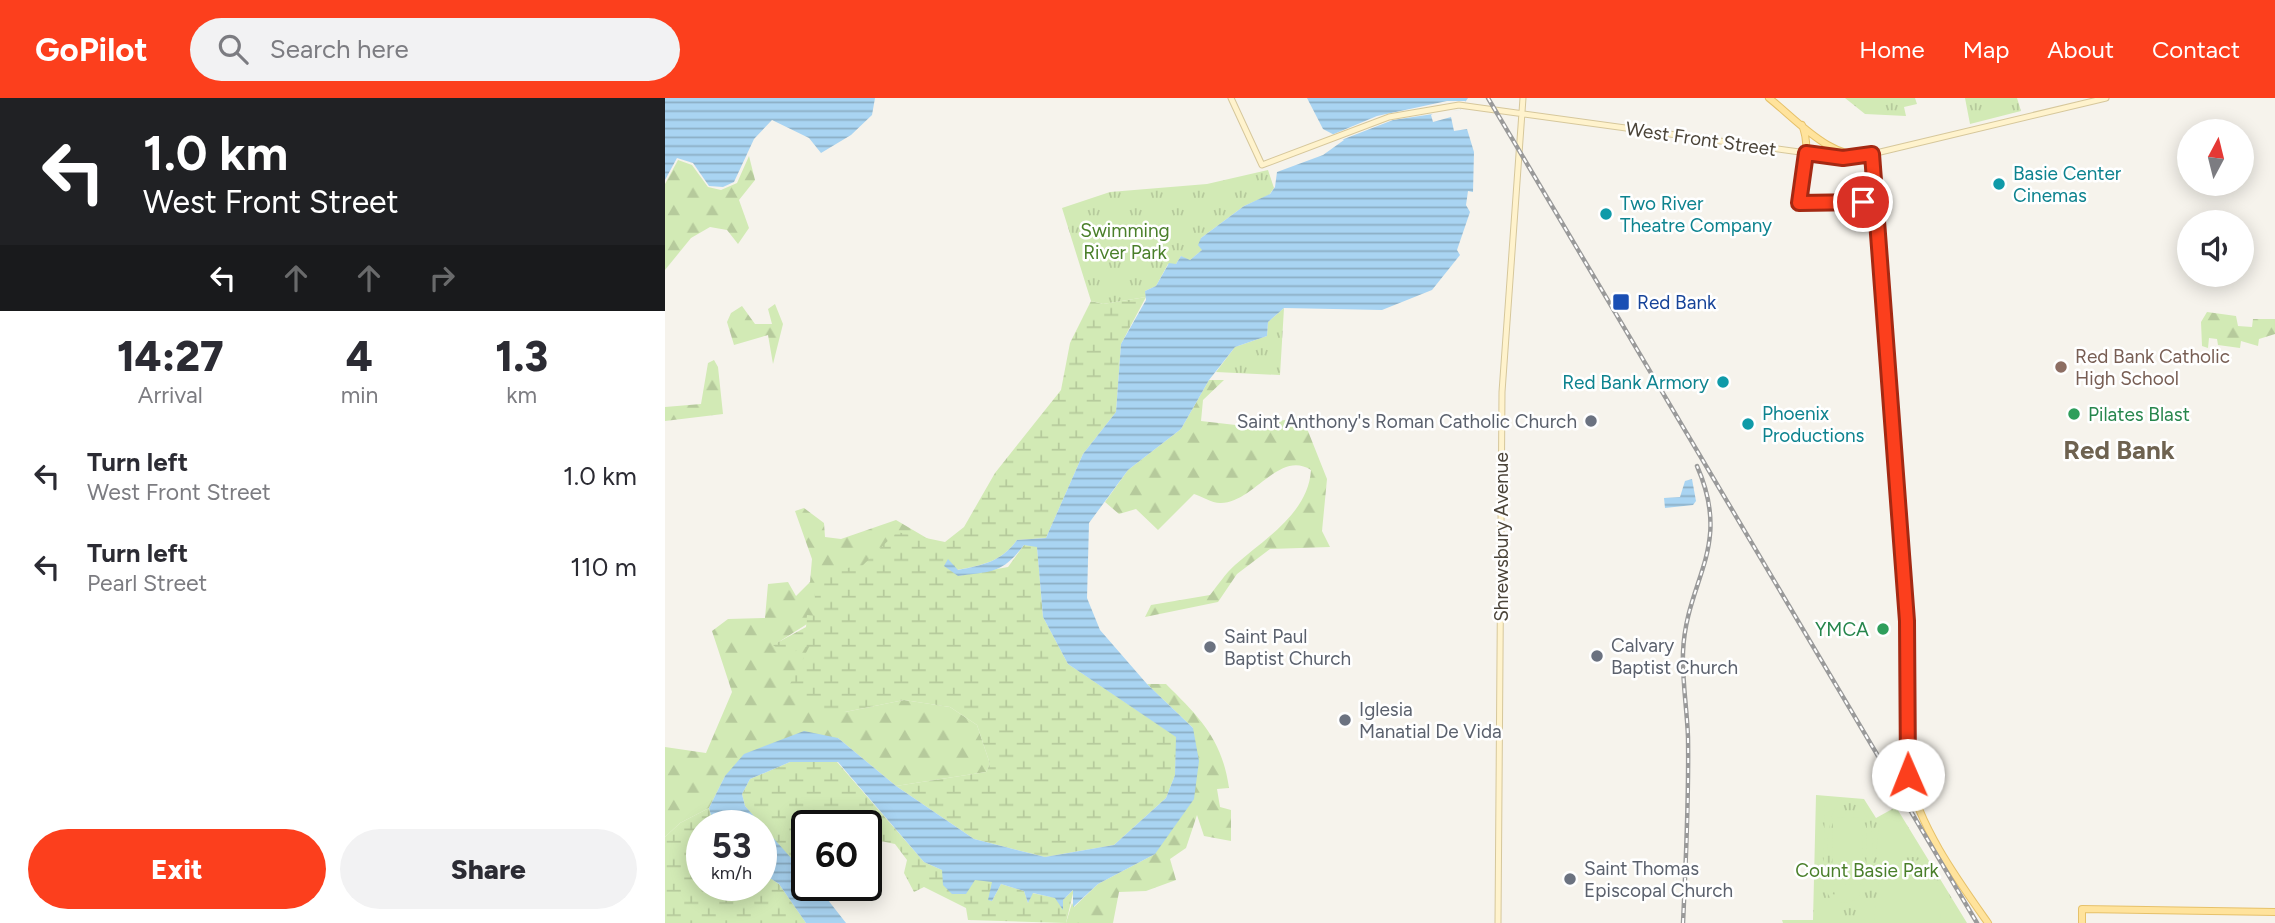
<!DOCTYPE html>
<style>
body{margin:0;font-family:Figtree,sans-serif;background:#f2f2f3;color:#2b2b33;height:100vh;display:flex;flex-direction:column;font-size:26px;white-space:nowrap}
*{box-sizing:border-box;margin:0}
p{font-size:23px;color:#7c7c81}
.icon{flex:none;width:38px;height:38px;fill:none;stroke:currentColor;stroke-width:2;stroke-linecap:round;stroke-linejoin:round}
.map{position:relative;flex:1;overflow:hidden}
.panel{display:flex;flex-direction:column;background:#fff;width:665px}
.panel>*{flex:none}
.banner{background:#202124;color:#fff;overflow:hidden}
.needle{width:46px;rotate:7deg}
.buttons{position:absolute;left:1512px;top:21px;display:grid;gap:14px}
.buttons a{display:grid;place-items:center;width:77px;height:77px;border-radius:50%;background:#fff;box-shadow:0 4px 18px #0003;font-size:35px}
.speed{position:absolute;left:21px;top:712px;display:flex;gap:14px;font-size:35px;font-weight:700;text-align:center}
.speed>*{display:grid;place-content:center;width:91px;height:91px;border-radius:50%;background:#fff;box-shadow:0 4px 18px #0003;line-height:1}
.speed small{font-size:18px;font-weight:400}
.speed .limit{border:4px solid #111;border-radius:10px;background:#fff;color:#111}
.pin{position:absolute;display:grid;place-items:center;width:60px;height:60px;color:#fff;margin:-30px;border:4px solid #fff;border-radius:50%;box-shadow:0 2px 7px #0007}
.me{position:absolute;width:77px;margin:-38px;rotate:359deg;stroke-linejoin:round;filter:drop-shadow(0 0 5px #0008)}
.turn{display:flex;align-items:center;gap:24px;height:147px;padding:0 28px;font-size:32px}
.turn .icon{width:91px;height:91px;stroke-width:2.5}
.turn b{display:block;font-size:49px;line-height:60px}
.lanes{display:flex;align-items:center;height:66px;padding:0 28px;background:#0003;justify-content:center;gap:35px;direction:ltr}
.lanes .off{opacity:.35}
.eta{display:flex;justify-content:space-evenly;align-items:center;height:119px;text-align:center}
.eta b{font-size:42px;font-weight:800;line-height:49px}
.cta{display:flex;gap:14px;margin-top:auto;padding:14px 28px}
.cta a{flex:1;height:80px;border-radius:42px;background:#fc3f1d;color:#fff;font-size:28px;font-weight:800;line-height:80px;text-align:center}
.cta a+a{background:#f2f2f3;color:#2b2b33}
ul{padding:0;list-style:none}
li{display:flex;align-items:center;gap:21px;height:91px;padding:0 28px}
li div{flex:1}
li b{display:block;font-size:26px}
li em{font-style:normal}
header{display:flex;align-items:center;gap:42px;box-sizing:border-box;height:98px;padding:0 35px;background:#fc3f1d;color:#fff}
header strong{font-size:33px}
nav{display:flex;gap:38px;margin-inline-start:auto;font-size:24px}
.search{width:490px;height:63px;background:#f2f2f3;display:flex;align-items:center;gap:18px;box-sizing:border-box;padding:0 24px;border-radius:38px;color:#7c7c81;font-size:26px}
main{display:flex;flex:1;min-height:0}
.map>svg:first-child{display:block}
.forest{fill:url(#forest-firs)}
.wetland{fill:url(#wetland-marsh)}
.park{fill:url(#park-tufts)}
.pitch{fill:#d2eab5;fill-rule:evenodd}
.water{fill:url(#water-rules)}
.pier{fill:#f6f3ec}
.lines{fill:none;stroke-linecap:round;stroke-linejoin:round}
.secondary-casing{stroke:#d6c79b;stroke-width:7}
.primary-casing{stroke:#e6c16a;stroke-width:8}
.secondary{stroke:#fff3cd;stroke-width:5}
.primary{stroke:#ffe39c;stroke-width:6}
.rail-casing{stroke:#9a9a9a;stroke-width:4.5}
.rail{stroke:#fff;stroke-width:2;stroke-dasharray:5;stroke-linecap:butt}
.route-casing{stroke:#a42913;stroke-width:18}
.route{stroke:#fc3f1d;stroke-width:12}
.culture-dot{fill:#0f9aa8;stroke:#fff;stroke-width:2.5}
.transit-dot{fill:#1a4fb4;stroke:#fff;stroke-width:2.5}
.education-dot{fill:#8d6e63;stroke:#fff;stroke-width:2.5}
.leisure-dot{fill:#2e9e5b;stroke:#fff;stroke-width:2.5}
.worship-dot{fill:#6b7280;stroke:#fff;stroke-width:2.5}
.labels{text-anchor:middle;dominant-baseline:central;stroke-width:5;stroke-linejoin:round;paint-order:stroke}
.street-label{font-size:19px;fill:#4b4439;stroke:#fff}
.culture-label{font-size:19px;fill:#0d838f;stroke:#fff;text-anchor:start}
.park-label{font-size:19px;fill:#4a7f2a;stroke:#fff}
.transit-label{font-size:19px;fill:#164399;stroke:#fff;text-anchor:start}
.education-label{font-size:19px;fill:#785e54;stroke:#fff;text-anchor:start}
.leisure-label{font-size:19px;fill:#27864d;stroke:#fff;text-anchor:start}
.worship-label{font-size:19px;fill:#5b616d;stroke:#fff;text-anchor:start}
.district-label{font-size:26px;font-weight:bold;fill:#6e6250;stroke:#fff}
</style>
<header>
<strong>GoPilot</strong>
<div class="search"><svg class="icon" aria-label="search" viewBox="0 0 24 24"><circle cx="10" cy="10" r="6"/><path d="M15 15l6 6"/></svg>Search here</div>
<nav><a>Home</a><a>Map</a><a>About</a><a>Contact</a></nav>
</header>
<main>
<section class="panel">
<div class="banner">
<div class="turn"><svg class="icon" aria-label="left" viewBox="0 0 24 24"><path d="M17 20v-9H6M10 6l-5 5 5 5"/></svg><div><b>1.0 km</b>West Front Street</div></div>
<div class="lanes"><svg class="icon" aria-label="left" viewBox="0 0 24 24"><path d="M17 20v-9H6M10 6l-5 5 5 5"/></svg><svg class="icon off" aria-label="ahead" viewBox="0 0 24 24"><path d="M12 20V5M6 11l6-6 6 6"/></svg><svg class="icon off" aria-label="ahead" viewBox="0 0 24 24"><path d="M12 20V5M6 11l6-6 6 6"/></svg><svg class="icon off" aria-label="right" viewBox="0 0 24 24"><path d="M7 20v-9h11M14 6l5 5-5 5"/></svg></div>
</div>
<div class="eta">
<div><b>14:27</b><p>Arrival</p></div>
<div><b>4</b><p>min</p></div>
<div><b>1.3</b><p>km</p></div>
</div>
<ul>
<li><svg class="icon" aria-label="left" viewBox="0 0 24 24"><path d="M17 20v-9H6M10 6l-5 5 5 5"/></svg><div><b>Turn left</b><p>West Front Street</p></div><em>1.0 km</em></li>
<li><svg class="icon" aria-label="left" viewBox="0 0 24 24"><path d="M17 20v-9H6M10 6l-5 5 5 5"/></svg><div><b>Turn left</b><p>Pearl Street</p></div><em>110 m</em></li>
</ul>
<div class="cta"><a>Exit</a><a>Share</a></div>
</section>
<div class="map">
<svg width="1610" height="825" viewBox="0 0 1610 825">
<defs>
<pattern id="forest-firs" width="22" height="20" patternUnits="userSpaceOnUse" patternTransform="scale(1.75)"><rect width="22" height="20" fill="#d2eab5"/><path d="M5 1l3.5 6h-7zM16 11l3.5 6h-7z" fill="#b6ca9c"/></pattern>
<pattern id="wetland-marsh" width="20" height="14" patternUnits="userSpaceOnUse" patternTransform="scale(1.75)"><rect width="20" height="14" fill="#d2eab5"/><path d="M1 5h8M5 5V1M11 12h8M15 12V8" fill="none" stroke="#b6ca9c"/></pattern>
<pattern id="park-tufts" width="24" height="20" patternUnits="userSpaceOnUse" patternTransform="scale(1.75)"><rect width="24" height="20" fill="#d2eab5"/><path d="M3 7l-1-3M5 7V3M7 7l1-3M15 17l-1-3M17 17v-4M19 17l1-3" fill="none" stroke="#b6ca9c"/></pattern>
<pattern id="water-rules" width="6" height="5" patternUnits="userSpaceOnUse" patternTransform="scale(1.75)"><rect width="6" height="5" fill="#a9d4f2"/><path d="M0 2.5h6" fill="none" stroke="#8caec5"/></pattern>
</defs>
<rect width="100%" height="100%" fill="#f6f3ec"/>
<path class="forest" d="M 84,58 L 90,82 L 74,102 L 84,130 L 73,146 L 62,132 L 45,129 L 26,140 L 0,172 L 0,86 L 13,62 L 27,67 L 43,89 L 56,92 L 72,85 Z
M 110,206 L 118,226 L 108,266 L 103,237 L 69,247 L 62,224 L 66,215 L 77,208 L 90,226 L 107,226 L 103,211 Z
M 1542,214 L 1571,218 L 1573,228 L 1587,229 L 1588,221 L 1610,221 L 1610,236 L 1594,241 L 1593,248 L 1576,243 L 1575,250 L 1553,247 L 1552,241 L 1544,240 L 1543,250 L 1537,248 L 1536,224 Z
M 49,262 L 53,269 L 58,316 L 0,323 L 0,309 L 36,306 L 43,265 Z
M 544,282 L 559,282 L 538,302 L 536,323 L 588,329 L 637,318 L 662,381 L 657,433 L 665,449 L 605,451 L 572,476 L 553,504 L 480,519 L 486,507 L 545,497 C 553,487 560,476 570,467 C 600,440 643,416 646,372 C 614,351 588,406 555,405 C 547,405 536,398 529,396 L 493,432 L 471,411 L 454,416 L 440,404 L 463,372 L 516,331 Z
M 139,410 L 159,425 L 160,439 L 176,441 L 231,422 L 265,442 L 232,435 L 153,519 L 109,547 L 145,546 L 180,614 L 239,602 L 285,609 L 312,627 L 325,666 L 321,674 L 231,688 L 173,640 L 60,678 L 44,710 L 15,725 L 0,739 L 0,649 L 41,655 L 67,594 L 47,533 L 63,521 L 100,520 L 103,486 L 123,484 L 131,498 L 145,484 L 147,461 L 130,413 Z
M 482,586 L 501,586 C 535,620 557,641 564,690 L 552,691 L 555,709 L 566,712 L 566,743 L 539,738 L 532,717 L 521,750 L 505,761 L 511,782 L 481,793 L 454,794 L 448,825 L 401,825 L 407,805 L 409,809 L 433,786 L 490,756 L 528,630 Z"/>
<path class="wetland" d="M 481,199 L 456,246 L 451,314 L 418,356 L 381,440 L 352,442 C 336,464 318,467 292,472 L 293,478 L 343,469 L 359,447 L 372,448 L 378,519 L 403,566 L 512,639 L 510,677 L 501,700 L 449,747 L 380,759 L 309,741 L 231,688 L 321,674 L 325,666 L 312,627 L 285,609 L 239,602 L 180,614 L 148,610 L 124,588 L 145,547 L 121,557 L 108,547 L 141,529 L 142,517 L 153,518 C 152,512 149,502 150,495 C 153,475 179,467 195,470 L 232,434 L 280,444 L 299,429 L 330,375 L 396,292 L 405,245 L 426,203 L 438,206 Z
M 125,664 L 172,664 L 259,764 L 277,772 L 328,784 L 324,802 L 327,803 L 336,786 L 359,793 L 363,805 L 367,795 L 391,800 L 398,810 L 398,802 L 409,791 L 401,825 L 303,822 L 301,810 L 259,789 L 249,794 L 239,775 L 242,762 L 230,746 L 201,740 L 201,728 L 142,728 L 142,757 L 127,764 L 80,708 L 77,696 L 85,681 Z
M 44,710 L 49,728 L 37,728 L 37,788 L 96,788 L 96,774 L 114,786 L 141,825 L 0,825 L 0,739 L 15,725 Z"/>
<path class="park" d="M 1180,0 L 1250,0 L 1252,6 L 1239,9 L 1241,18 L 1200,16 Z
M 1300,0 L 1352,0 L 1356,13 L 1305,26 Z
M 603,72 L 609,90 L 604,97 L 579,108 L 536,140 L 537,152 L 524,163 L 516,158 L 511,166 L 503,166 L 491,188 L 480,193 L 481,199 L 438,206 L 426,203 L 397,110 L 445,94 L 542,86 Z
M 619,210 L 615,277 L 551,274 L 570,249 L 602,238 L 603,224 Z
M 1151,697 L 1199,701 L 1211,720 L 1231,709 L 1302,825 L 1118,825 L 1117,822 L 1148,822 Z"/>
<path class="pitch" d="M 1178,700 L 1195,703 C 1215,721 1216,825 1166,801 L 1158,788 L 1160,704 L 1164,704 L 1165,708 ZM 1186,704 L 1197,710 L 1202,720 L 1201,784 L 1193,798 L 1179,802 C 1173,800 1169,798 1166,793 C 1158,780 1162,717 1172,707 Z
M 1168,719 L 1198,720 L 1197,787 L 1167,786 Z
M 1215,722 C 1238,720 1252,736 1251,759 L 1214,759 L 1211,755 Z
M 1259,761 L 1278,797 L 1275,825 L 1212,825 L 1209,822 L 1216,769 Z"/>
<path class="water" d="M 0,0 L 210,0 L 207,17 L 186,37 L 156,55 L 144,40 L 107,22 L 89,41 L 69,84 L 58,89 L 44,88 L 28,65 L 12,60 L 0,82 Z
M 642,0 L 803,0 L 795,12 L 772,13 L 766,17 L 768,24 L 786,19 L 789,33 L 802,31 L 809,54 L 808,94 L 803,93 L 801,107 L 805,114 L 792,152 L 795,157 L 767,192 L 717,212 L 619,210 L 603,224 L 602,238 L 570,249 L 544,282 L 516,331 L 463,372 L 424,425 L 422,500 L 435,532 L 482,586 L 528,630 L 534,663 L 529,701 L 490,756 L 433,786 L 408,809 L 408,792 L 398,802 L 398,812 L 390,800 L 368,795 L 363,805 L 359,793 L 336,786 L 327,803 L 323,802 L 327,784 L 310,782 L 301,796 L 287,796 L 278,787 L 277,772 L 259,764 L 173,664 L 125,664 L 85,681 L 77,696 L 80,708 L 142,778 L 142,788 L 152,788 L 181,825 L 141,825 L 114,786 L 96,774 L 96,728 L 49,728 L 44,710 L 60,678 L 79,656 L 139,633 L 173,640 L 231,688 L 309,741 L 380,759 L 449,747 L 501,700 L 510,677 L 511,639 L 403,566 L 378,519 L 372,449 L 359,447 C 337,476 327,473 293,478 L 279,468 L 283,461 L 293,472 C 318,467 336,464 352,442 L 381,440 L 418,356 L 451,314 L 456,246 L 481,202 L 480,193 L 491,188 L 504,165 L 511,166 L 516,158 L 525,162 L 537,152 L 533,147 L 536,140 L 579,108 L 605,96 L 610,89 L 612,74 L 658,57 L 679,42 L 658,31 Z
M 1027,381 L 1031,403 L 1028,407 L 1000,410 L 999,400 L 1015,399 L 1020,383 Z"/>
<path class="pier" d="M 782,3 L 801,3 L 795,12 L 728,22 L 661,48 L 672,42 L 664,38 L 712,18 Z"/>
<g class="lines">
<defs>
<path id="secondary" d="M 566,0 L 597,67 L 724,19 L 794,7 L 1178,60 L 1191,59
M 1207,56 L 1441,0
M 833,825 L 837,294 L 858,0"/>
<path id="primary" d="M 1104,0 C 1133,23 1168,65 1207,56 L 1242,523 L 1243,677 C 1255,730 1292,781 1323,825
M 1137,27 C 1147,50 1137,81 1134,105 L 1210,106
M 1417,825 L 1417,811 L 1610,814"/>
</defs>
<use href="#secondary" class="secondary-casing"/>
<use href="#primary" class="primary-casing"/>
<use href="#secondary" class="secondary"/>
<use href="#primary" class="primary"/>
<defs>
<path id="rail" d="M 823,0 L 1312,825
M 1018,825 C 1021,763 1024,701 1023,639 C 1022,611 1017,582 1018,554 C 1021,481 1068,450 1032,368"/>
</defs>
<use href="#rail" class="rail-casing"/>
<use href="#rail" class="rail"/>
</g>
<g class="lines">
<defs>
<path id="route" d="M 1198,104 L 1134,105 L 1141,55 L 1178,60 L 1207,56 L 1242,523 L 1243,677"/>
</defs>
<use href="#route" class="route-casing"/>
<use href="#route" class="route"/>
</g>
<g class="culture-dot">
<circle cx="1334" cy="86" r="7"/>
<circle cx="941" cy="116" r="7"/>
<circle cx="1058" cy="284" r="7"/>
<circle cx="1083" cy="326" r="7"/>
</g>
<rect class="transit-dot" x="947" y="195" width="18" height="18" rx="3.5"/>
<circle class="education-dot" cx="1396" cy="269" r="7"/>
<g class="leisure-dot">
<circle cx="1409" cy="316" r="7"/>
<circle cx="1218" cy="531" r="7"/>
</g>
<g class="worship-dot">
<circle cx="926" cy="323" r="7"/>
<circle cx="545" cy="549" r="7"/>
<circle cx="932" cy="558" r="7"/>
<circle cx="680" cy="622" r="7"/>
<circle cx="905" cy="781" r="7"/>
</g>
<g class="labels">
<g class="street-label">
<text transform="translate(1036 41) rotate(8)">West Front Street</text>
<text transform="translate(836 439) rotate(-90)">Shrewsbury Avenue</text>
</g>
<g class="culture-label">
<text x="1348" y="75">Basie Center<tspan x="1348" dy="22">Cinemas</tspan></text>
<text x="955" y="105">Two River<tspan x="955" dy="22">Theatre Company</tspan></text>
<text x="1044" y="284" text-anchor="end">Red Bank Armory</text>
<text x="1097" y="315">Phoenix<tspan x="1097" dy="22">Productions</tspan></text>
</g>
<g class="park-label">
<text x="460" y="132">Swimming<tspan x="460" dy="22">River Park</tspan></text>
<text x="1202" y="772">Count Basie Park</text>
</g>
<g class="transit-label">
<text x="972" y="204">Red Bank</text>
</g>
<g class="education-label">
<text x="1410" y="258">Red Bank Catholic<tspan x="1410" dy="22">High School</tspan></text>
</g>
<g class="leisure-label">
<text x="1423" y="316">Pilates Blast</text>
<text x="1204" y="531" text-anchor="end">YMCA</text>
</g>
<g class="worship-label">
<text x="912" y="323" text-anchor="end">Saint Anthony's Roman Catholic Church</text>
<text x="559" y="538">Saint Paul<tspan x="559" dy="22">Baptist Church</tspan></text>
<text x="946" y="547">Calvary<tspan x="946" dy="22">Baptist Church</tspan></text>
<text x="694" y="611">Iglesia<tspan x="694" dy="22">Manatial De Vida</tspan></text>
<text x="919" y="770">Saint Thomas<tspan x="919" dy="22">Episcopal Church</tspan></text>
</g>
<g class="district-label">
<text x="1454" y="352">Red Bank</text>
</g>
</g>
</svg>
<div class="buttons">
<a><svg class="needle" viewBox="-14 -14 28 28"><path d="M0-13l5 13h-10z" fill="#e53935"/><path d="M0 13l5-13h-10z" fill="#7c7c81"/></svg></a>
<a><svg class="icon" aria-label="sound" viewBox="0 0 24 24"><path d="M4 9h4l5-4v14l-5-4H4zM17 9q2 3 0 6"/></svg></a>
</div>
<div class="speed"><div>53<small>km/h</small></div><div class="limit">60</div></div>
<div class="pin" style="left:1198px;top:104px;background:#d93025"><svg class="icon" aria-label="arrive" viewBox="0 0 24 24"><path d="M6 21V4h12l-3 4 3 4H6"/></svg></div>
<svg class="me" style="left:1243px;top:677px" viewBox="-20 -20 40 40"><circle r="19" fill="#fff"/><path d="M0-13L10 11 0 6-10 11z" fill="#fc3f1d"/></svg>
</div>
</main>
